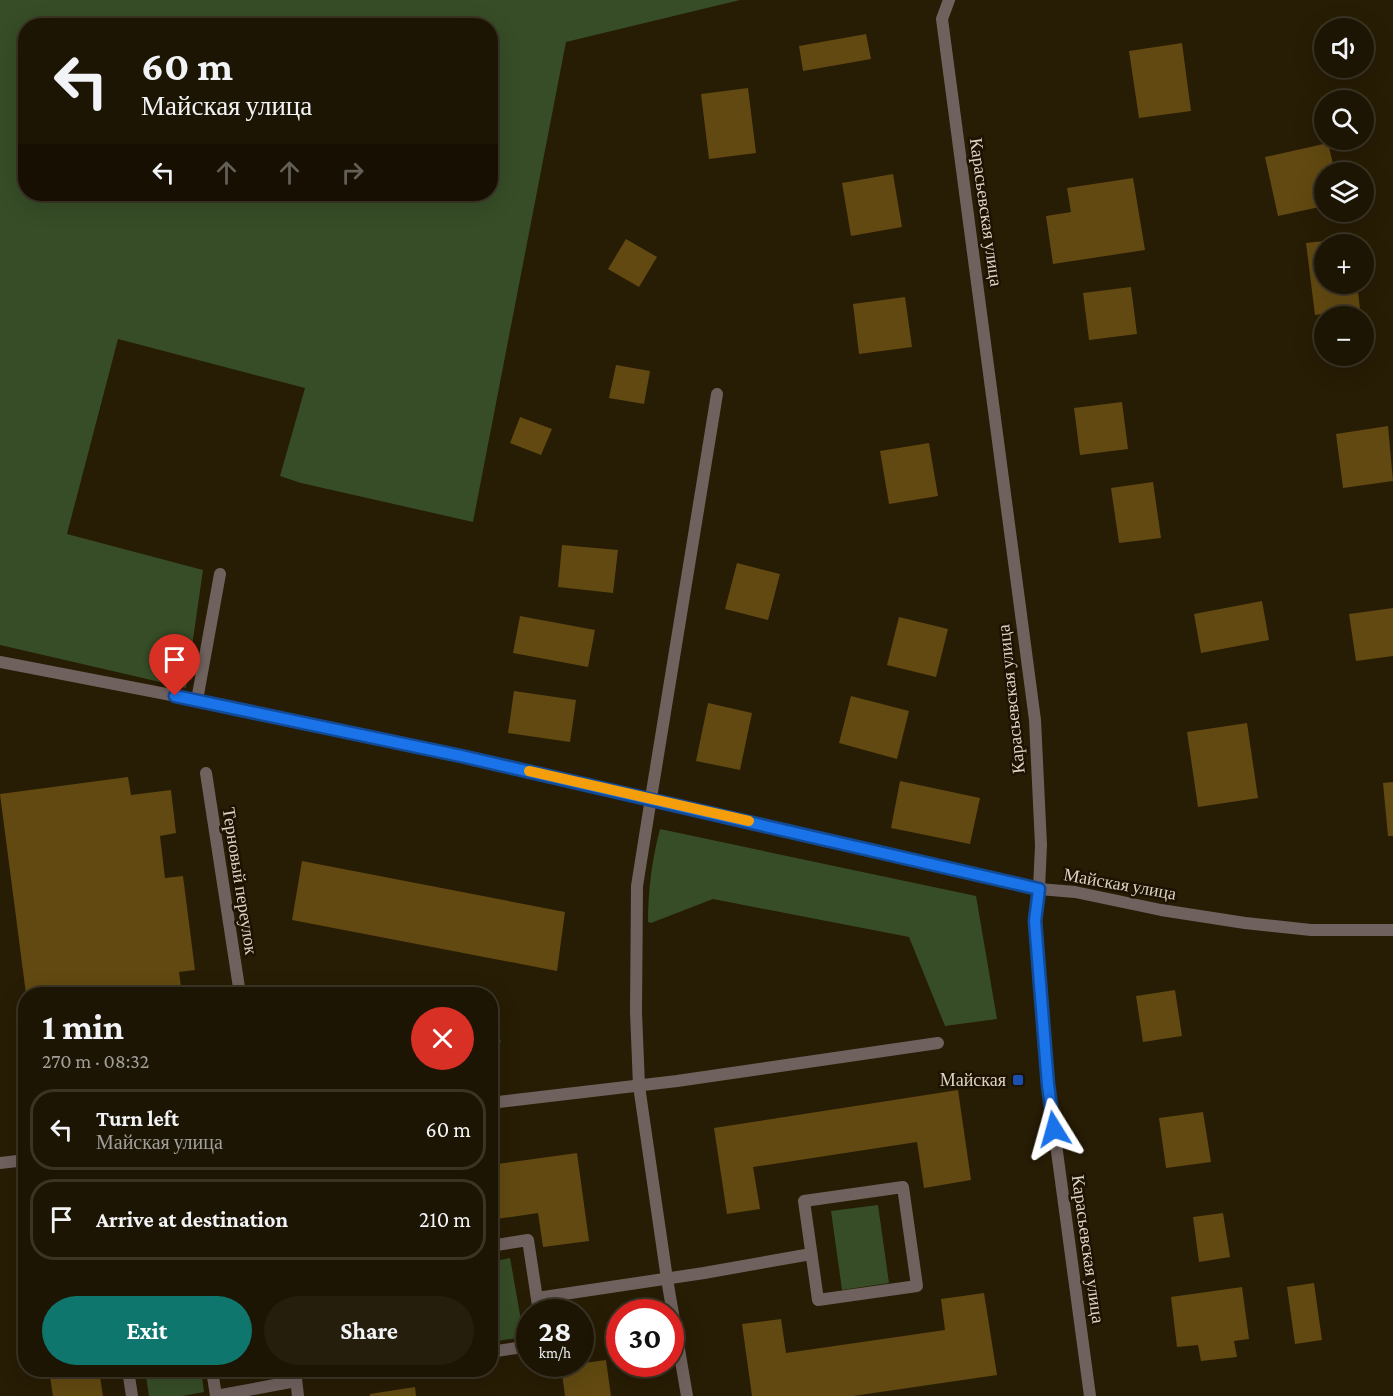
<!DOCTYPE html>
<meta charset="utf-8">
<style>
body{margin:0;font-family:"Crimson Pro",serif;background:#251e0d;color:#f1f3f6;height:100vh;display:flex;flex-direction:column;font-size:22px;white-space:nowrap}
*{box-sizing:border-box;margin:0}
p{font-size:20px;color:#a09f9a}
.icon{flex:none;width:33px;height:33px;fill:none;stroke:currentColor;stroke-width:2;stroke-linecap:round;stroke-linejoin:round}
.map{position:relative;flex:1;overflow:hidden}
.details{position:absolute;left:18px;top:987px;width:480px;height:390px;display:flex;flex-direction:column;background:#1d1503;border-radius:24px;box-shadow:0 6px 24px #0002,0 0 0 2px #3b3425}
.details>*{flex:none}
.top-card{position:absolute;left:18px;top:18px;width:480px;height:183px;border-radius:24px;box-shadow:0 6px 24px #0002,0 0 0 2px #3b3425;background:#1d1503;color:#f1f3f6;overflow:hidden}
.fabs{position:absolute;left:1314px;top:18px;display:grid;gap:12px}
.fabs a{display:grid;place-items:center;width:60px;height:60px;border-radius:50%;background:#1d1503;box-shadow:0 6px 24px #0002,0 0 0 2px #3b3425;font-size:30px}
.speed{position:absolute;left:516px;top:1299px;display:flex;gap:12px;font-size:30px;font-weight:700;text-align:center}
.speed>*{display:grid;place-content:center;width:78px;height:78px;border-radius:50%;background:#1d1503;box-shadow:0 6px 24px #0002,0 0 0 2px #3b3425;line-height:1}
.speed small{font-size:15px;font-weight:400}
.speed .limit{border:9px solid #d22;background:#fff;color:#111}
.pin{position:absolute;display:grid;place-items:center;width:51px;height:51px;color:#fff;margin:-62px -26px;border-radius:50% 50% 50% 0;rotate:-45deg;box-shadow:0 0 6px #0007}
.pin .icon{rotate:45deg}
.me{position:absolute;width:66px;margin:-33px;rotate:352deg;stroke-linejoin:round;filter:drop-shadow(0 0 4px #0008)}
.turn{display:flex;align-items:center;gap:21px;height:126px;padding:0 24px;font-size:27px}
.turn .icon{width:78px;height:78px;stroke-width:2.5}
.turn b{display:block;font-size:42px;line-height:51px}
.lanes{display:flex;align-items:center;height:57px;padding:0 24px;background:#0003;justify-content:center;gap:30px;direction:ltr}
.lanes .off{opacity:.35}
.round{display:grid;place-items:center;flex:none;width:63px;height:63px;border-radius:32px;background:#251e0d}
.summary{display:flex;align-items:center;justify-content:space-between;height:102px;padding:0 24px}
h1{font-size:36px;font-weight:700;line-height:45px}
.cta{display:flex;gap:12px;margin-top:auto;padding:12px 24px}
.cta a{flex:1;height:69px;border-radius:36px;background:#0f766e;color:#fff;font-size:24px;font-weight:700;line-height:69px;text-align:center}
.cta a+a{background:#251e0d;color:#f1f3f6}
ul{padding:0;list-style:none}
li{display:flex;align-items:center;gap:18px;height:81px;margin:0 12px 9px;padding:0 12px;border:3px solid #3b3425;border-radius:24px}
li div{flex:1}
li b{display:block;font-size:22px}
li em{font-style:normal}
.map>svg:first-child{display:block}
.green{fill:#364d27;fill-rule:evenodd}
.building{fill:#624911}
.lines{fill:none;stroke-linecap:round;stroke-linejoin:round}
.lane{stroke:#6f615d;stroke-width:12}
.street{stroke:#6f615d;stroke-width:12}
.route-casing{stroke:#114b97;stroke-width:15}
.route{stroke:#1a73e8;stroke-width:10}
.slow{stroke:#f59e0b;stroke-width:10}
.transit-dot{fill:#1a4fb4;stroke:#1e1200;stroke-width:2}
.labels{text-anchor:middle;dominant-baseline:central;stroke-width:5;stroke-linejoin:round;paint-order:stroke}
.street-label{font-size:18px;fill:#dbd4c6;stroke:#1e1200}
.poi-label{font-size:18px;fill:#dbd4c6;stroke:#1e1200;text-anchor:end}
</style>
<div class="map">
<svg width="1393" height="1396" viewBox="0 0 1393 1396">
<rect width="100%" height="100%" fill="#271c04"/>
<path class="green" d="M 0,0 L 740,0 L 566,42 L 473,522 L 301,483 L 280,476 L 305,388 L 118,339 L 67,534 L 203,570 L 186,688 L 0,645 ZM 26,26 L 490,26 L 490,194 L 26,194 Z
M 660,829 L 976,896 L 997,1019 L 945,1026 L 909,937 L 713,899 L 651,923 L 648,922 C 648,890 652,859 660,829 Z
M 393,986 L 436,994 L 389,994 Z
M 490,1008 L 501,1042 L 491,1049 L 490,1049 Z
M 878,1205 L 889,1283 L 842,1290 L 831,1211 Z
M 510,1258 L 524,1337 L 491,1342 L 491,1262 Z
M 145,1370 L 201,1370 L 204,1392 L 182,1396 L 149,1396 Z"/>
<path class="building" d="M 866,34 L 871,59 L 803,71 L 799,46 Z
M 1182,43 L 1191,111 L 1139,118 L 1129,51 Z
M 748,88 L 756,153 L 709,159 L 701,94 Z
M 1328,143 L 1335,172 L 1324,172 L 1324,206 L 1278,216 L 1265,157 Z
M 893,174 L 902,227 L 851,236 L 842,183 Z
M 1133,178 L 1145,250 L 1053,264 L 1046,216 L 1071,212 L 1067,188 Z
M 1350,238 L 1351,244 L 1324,244 L 1324,284 L 1357,284 L 1360,309 L 1315,315 L 1306,243 Z
M 626,239 L 657,257 L 639,287 L 608,269 Z
M 1131,287 L 1137,334 L 1089,340 L 1083,293 Z
M 905,297 L 912,347 L 859,354 L 853,304 Z
M 616,365 L 650,371 L 644,404 L 609,398 Z
M 1122,402 L 1128,449 L 1080,455 L 1074,408 Z
M 520,417 L 552,429 L 541,455 L 510,443 Z
M 1388,426 L 1393,481 L 1343,488 L 1336,434 Z
M 929,443 L 938,496 L 889,504 L 880,451 Z
M 1153,482 L 1161,538 L 1119,543 L 1111,488 Z
M 562,545 L 618,550 L 613,593 L 558,587 Z
M 737,563 L 780,574 L 768,620 L 725,609 Z
M 1262,601 L 1269,640 L 1201,653 L 1194,614 Z
M 1393,608 L 1393,656 L 1356,661 L 1349,614 Z
M 520,616 L 595,630 L 588,667 L 513,653 Z
M 899,617 L 948,629 L 936,677 L 887,665 Z
M 514,691 L 576,700 L 570,742 L 508,733 Z
M 851,696 L 909,711 L 897,759 L 839,743 Z
M 708,703 L 752,713 L 740,770 L 696,761 Z
M 1247,723 L 1258,798 L 1198,807 L 1187,732 Z
M 128,777 L 131,795 L 171,790 L 176,833 L 160,836 L 165,878 L 183,876 L 195,970 L 179,972 L 182,994 L 26,994 L 0,794 Z
M 900,781 L 980,798 L 970,844 L 891,828 Z
M 1393,782 L 1393,836 L 1388,836 L 1383,783 Z
M 302,861 L 565,912 L 557,971 L 292,920 Z
M 1175,990 L 1182,1036 L 1143,1042 L 1136,996 Z
M 958,1090 L 971,1180 L 924,1188 L 917,1142 L 753,1167 L 760,1209 L 727,1214 L 714,1128 Z
M 1203,1112 L 1211,1162 L 1166,1168 L 1159,1118 Z
M 577,1153 L 589,1241 L 543,1247 L 538,1213 L 490,1220 L 490,1165 Z
M 1223,1213 L 1230,1257 L 1199,1262 L 1193,1217 Z
M 1314,1283 L 1322,1340 L 1295,1344 L 1287,1287 Z
M 1242,1287 L 1249,1339 L 1234,1341 L 1237,1357 L 1201,1361 L 1198,1345 L 1177,1347 L 1171,1297 Z
M 984,1293 L 997,1375 L 853,1396 L 752,1396 L 742,1324 L 781,1319 L 786,1353 L 945,1330 L 941,1299 Z
M 606,1360 L 611,1396 L 565,1396 L 561,1366 Z
M 49,1370 L 99,1370 L 103,1396 L 53,1396 Z
M 415,1387 L 416,1396 L 370,1396 L 370,1394 Z"/>
<g class="lines">
<path class="lane" d="M 197,700 L 220,574
M 651,798 L 717,394
M 490,1103 L 677,1081 L 938,1043
M 0,1163 L 26,1160
M 903,1187 L 917,1286 L 818,1300 L 804,1201 Z
M 490,1246 L 528,1240 L 539,1312
M 537,1298 L 704,1273 L 811,1254
M 490,1352 L 530,1346
M 128,1370 L 132,1396
M 212,1370 L 216,1396
M 216,1396 L 296,1381"/>
<path class="street" d="M 949,0 L 942,19 L 1035,720 L 1041,845 L 1039,889 L 1035,921 L 1048,1085 L 1090,1396
M 0,662 L 197,700 L 440,751 L 1039,889 L 1075,892 L 1161,910 L 1245,923 L 1311,930 L 1393,930
M 206,773 L 240,994
M 651,798 L 637,886 L 636,1012 L 639,1086 L 667,1279 L 687,1396
M 295,1370 L 298,1396"/>
</g>
<g class="lines">
<defs>
<path id="route" d="M 175,696 L 461,756 L 1039,889 L 1035,921 L 1048,1085 L 1054,1129"/>
</defs>
<use href="#route" class="route-casing"/>
<use href="#route" class="route"/>
<path class="slow" d="M 529,771 L 749,821"/>
</g>
<rect class="transit-dot" x="1012" y="1074" width="12" height="12" rx="3"/>
<g class="labels">
<g class="street-label">
<text transform="translate(986 212) rotate(82)">Карасьевская улица</text>
<text transform="translate(1011 699) rotate(-96)">Карасьевская улица</text>
<text transform="translate(240 881) rotate(81)">Терновый переулок</text>
<text transform="translate(1120 884) rotate(10)">Майская улица</text>
<text transform="translate(1088 1249) rotate(82)">Карасьевская улица</text>
</g>
<g class="poi-label">
<text x="1006" y="1080">Майская</text>
</g>
</g>
</svg>
<div class="fabs">
<a><svg class="icon" aria-label="sound" viewBox="0 0 24 24"><path d="M4 9h4l5-4v14l-5-4H4zM17 9q2 3 0 6"/></svg></a>
<a><svg class="icon" aria-label="search" viewBox="0 0 24 24"><circle cx="10" cy="10" r="6"/><path d="M15 15l6 6"/></svg></a>
<a><svg class="icon" aria-label="layers" viewBox="0 0 24 24"><path d="M12 4l9 5-9 5-9-5zM3 14l9 5 9-5"/></svg></a>
<a>+</a>
<a>−</a>
</div>
<div class="speed"><div>28<small>km/h</small></div><div class="limit">30</div></div>
<div class="pin" style="left:175px;top:696px;background:#d93025"><svg class="icon" aria-label="arrive" viewBox="0 0 24 24"><path d="M6 21V4h12l-3 4 3 4H6"/></svg></div>
<svg class="me" style="left:1054px;top:1129px" viewBox="-20 -20 40 40"><path d="M0-17L14 15 0 8-14 15z" fill="#1a73e8" stroke="#fff" stroke-width="4"/></svg>
<div class="top-card">
<div class="turn"><svg class="icon" aria-label="left" viewBox="0 0 24 24"><path d="M17 20v-9H6M10 6l-5 5 5 5"/></svg><div><b>60 m</b>Майская улица</div></div>
<div class="lanes"><svg class="icon" aria-label="left" viewBox="0 0 24 24"><path d="M17 20v-9H6M10 6l-5 5 5 5"/></svg><svg class="icon off" aria-label="ahead" viewBox="0 0 24 24"><path d="M12 20V5M6 11l6-6 6 6"/></svg><svg class="icon off" aria-label="ahead" viewBox="0 0 24 24"><path d="M12 20V5M6 11l6-6 6 6"/></svg><svg class="icon off" aria-label="right" viewBox="0 0 24 24"><path d="M7 20v-9h11M14 6l5 5-5 5"/></svg></div>
</div>
<section class="details">
<div class="summary"><div><h1>1 min</h1><p>270 m · 08:32</p></div><a class="round" style="background:#d93025;color:#fff"><svg class="icon" aria-label="close" viewBox="0 0 24 24"><path d="M6 6l12 12M18 6L6 18"/></svg></a></div>
<ul>
<li><svg class="icon" aria-label="left" viewBox="0 0 24 24"><path d="M17 20v-9H6M10 6l-5 5 5 5"/></svg><div><b>Turn left</b><p>Майская улица</p></div><em>60 m</em></li>
<li><svg class="icon" aria-label="arrive" viewBox="0 0 24 24"><path d="M6 21V4h12l-3 4 3 4H6"/></svg><div><b>Arrive at destination</b></div><em>210 m</em></li>
</ul>
<div class="cta"><a>Exit</a><a>Share</a></div>
</section>
</div>
